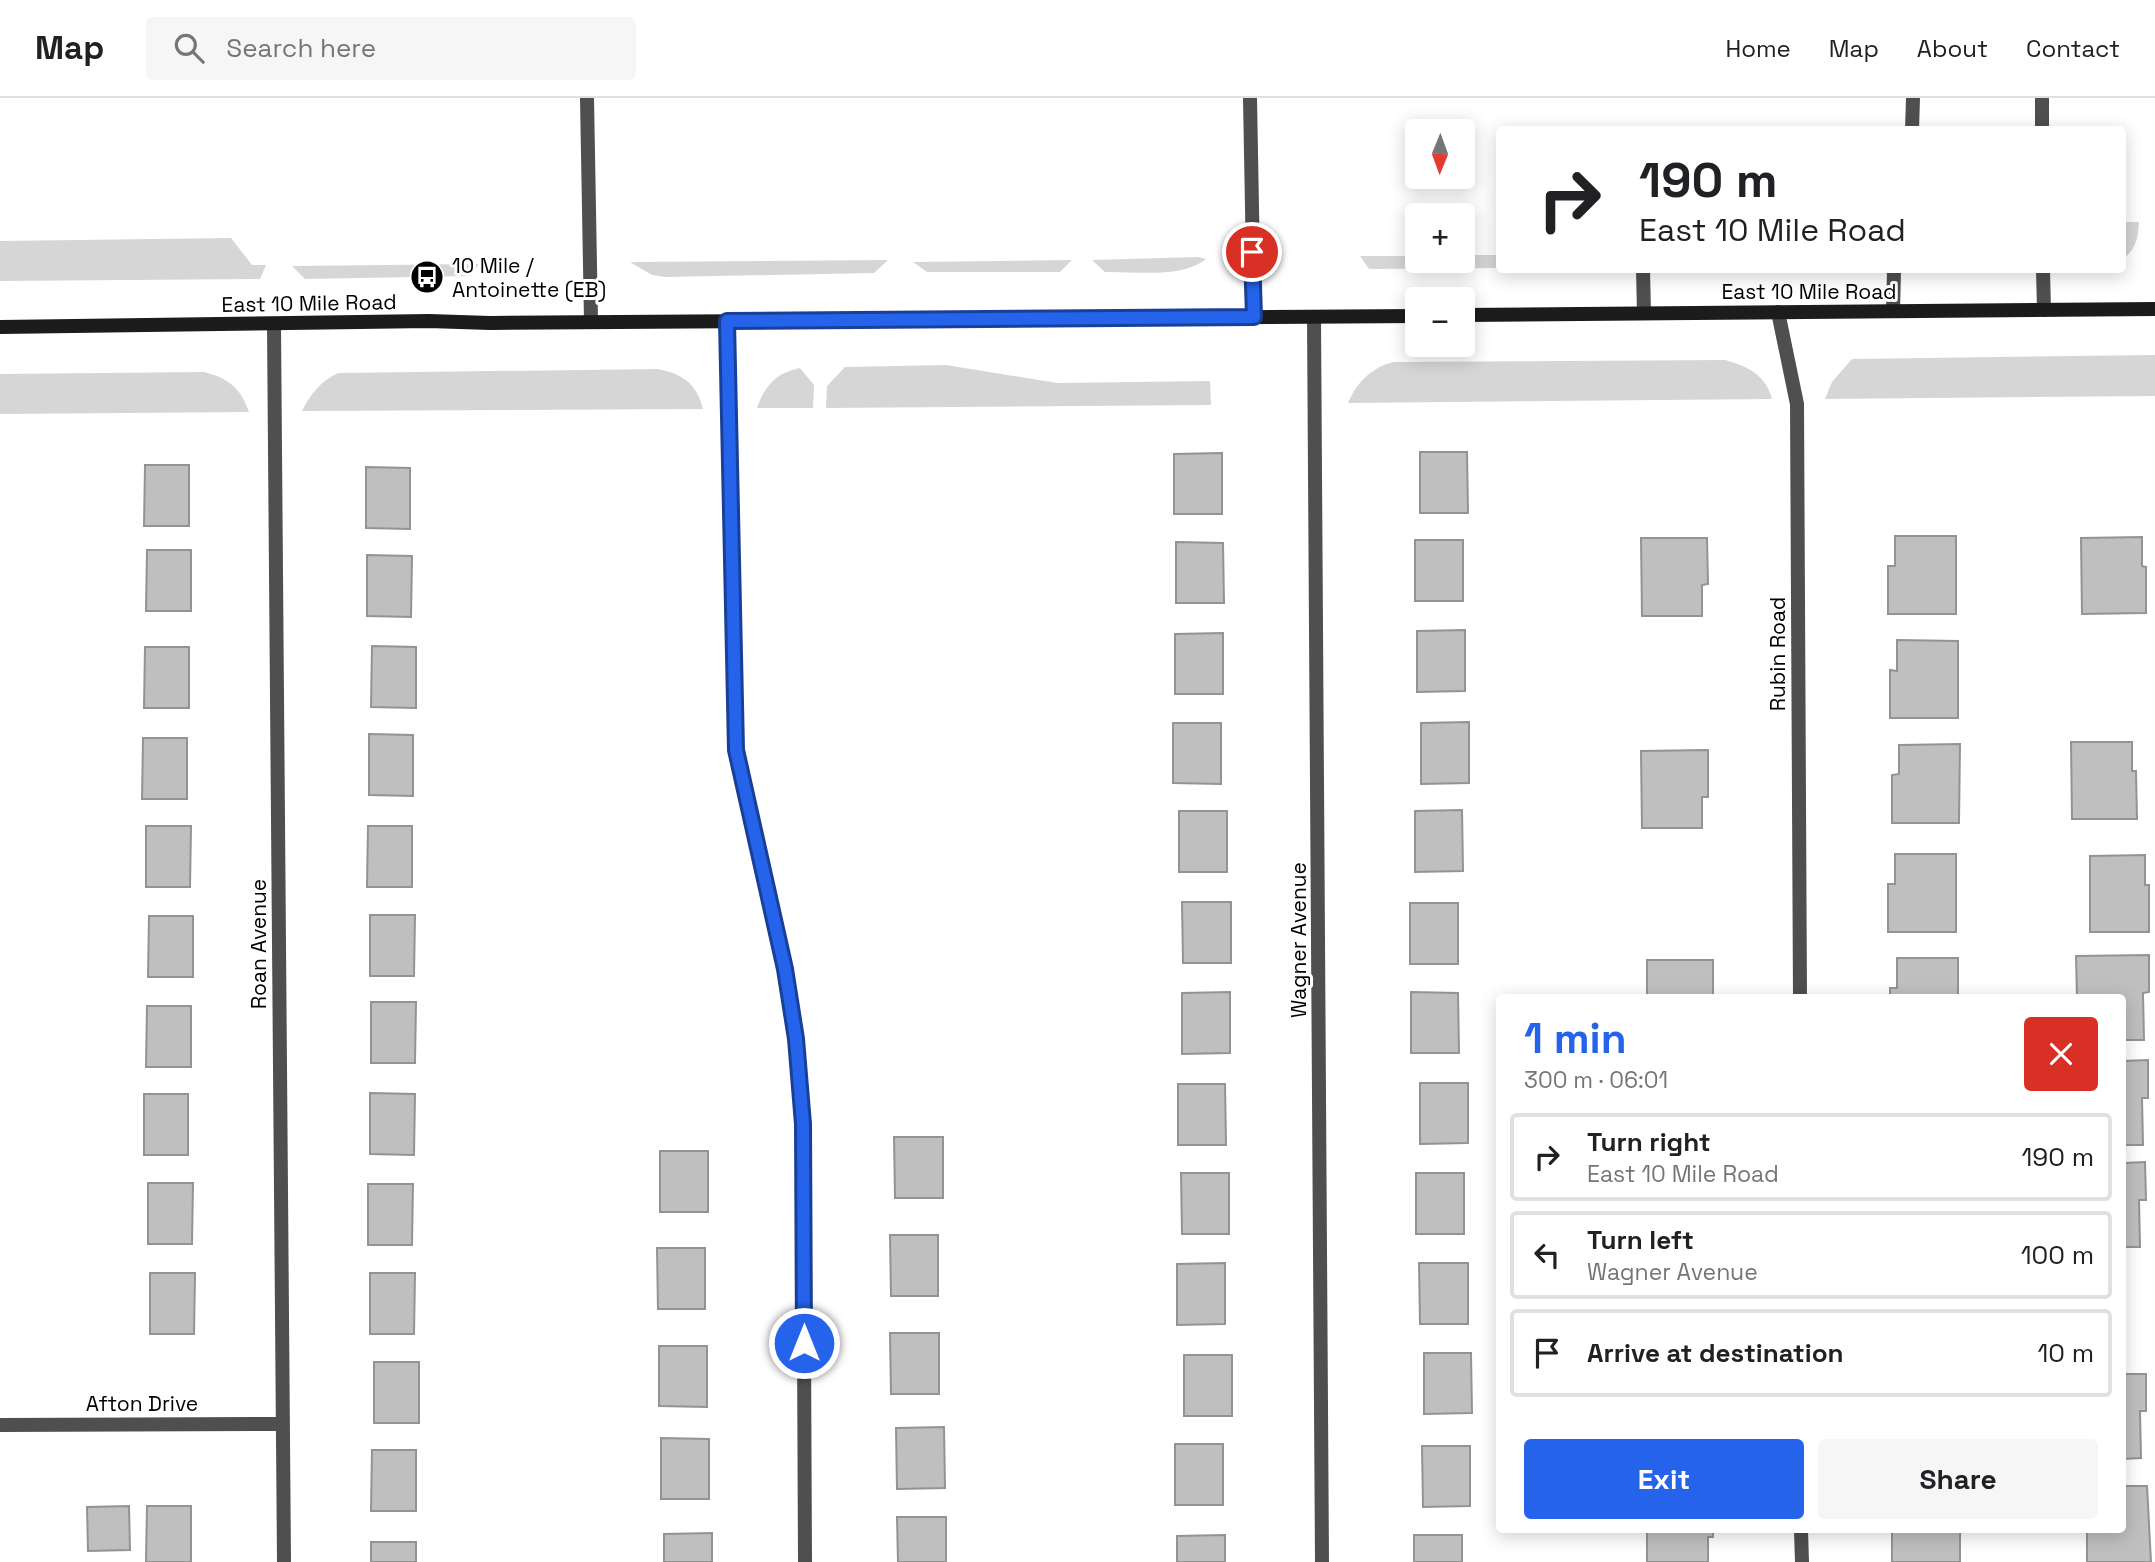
<!DOCTYPE html>
<meta charset="utf-8">
<style>
body{margin:0;font-family:"Space Grotesk",sans-serif;background:#f6f6f6;color:#202124;height:100vh;display:flex;flex-direction:column;font-size:26px;white-space:nowrap}
*{box-sizing:border-box;margin:0}
p{font-size:23px;color:#757577}
.icon{flex:none;width:38px;height:38px;fill:none;stroke:currentColor;stroke-width:2;stroke-linecap:round;stroke-linejoin:round}
.map{position:relative;flex:1;overflow:hidden}
.sheet{position:absolute;left:1496px;top:896px;width:630px;height:539px;display:flex;flex-direction:column;background:#fff;border-radius:7px;box-shadow:0 4px 18px #0003}
.sheet>*{flex:none}
.guide{position:absolute;left:1496px;top:28px;width:630px;height:147px;border-radius:7px;box-shadow:0 4px 18px #0003;background:#fff;color:#202124;overflow:hidden}
.needle{width:46px;rotate:181deg}
.tools{position:absolute;left:1405px;top:21px;display:grid;gap:14px}
.tools a{display:grid;place-items:center;width:70px;height:70px;border-radius:7px;background:#fff;box-shadow:0 4px 18px #0003;font-size:35px}
.pin{position:absolute;display:grid;place-items:center;width:60px;height:60px;color:#fff;margin:-30px;border:4px solid #fff;border-radius:50%;box-shadow:0 2px 7px #0007}
.me{position:absolute;width:77px;margin:-38px;rotate:0deg;stroke-linejoin:round;filter:drop-shadow(0 0 5px #0008)}
.turn{display:flex;align-items:center;gap:24px;height:147px;padding:0 28px;font-size:32px}
.turn .icon{width:91px;height:91px;stroke-width:2.5}
.turn b{display:block;font-size:49px;line-height:60px}
.round{display:grid;place-items:center;flex:none;width:74px;height:74px;border-radius:7px;background:#f6f6f6}
.head{display:flex;align-items:center;justify-content:space-between;height:119px;padding:0 28px}
h1{font-size:42px;font-weight:800;line-height:52px;color:#2563eb}
.primary-button{display:flex;gap:14px;margin-top:auto;padding:14px 28px}
.primary-button a{flex:1;height:80px;border-radius:7px;background:#2563eb;color:#fff;font-size:28px;font-weight:800;line-height:80px;text-align:center}
.primary-button a+a{background:#f6f6f6;color:#202124}
ul{padding:0;list-style:none}
li{display:flex;align-items:center;gap:21px;height:88px;margin:0 14px 10px;padding:0 14px;border:4px solid #e0e0e0;border-radius:7px}
li div{flex:1}
li b{display:block;font-size:26px}
li em{font-style:normal}
header{display:flex;align-items:center;gap:42px;box-sizing:border-box;height:98px;padding:0 35px;background:#fff;border-bottom:2px solid #e0e0e0}
header strong{font-size:33px}
nav{display:flex;gap:38px;margin-inline-start:auto;font-size:24px}
.search{width:490px;height:63px;background:#f6f6f6;display:flex;align-items:center;gap:18px;box-sizing:border-box;padding:0 24px;border-radius:7px;color:#757577;font-size:26px}
.map>svg:first-child{display:block}
.green{fill:#d6d6d6}
.building{fill:#bfbfbf;stroke:#939393;stroke-width:2}
.lines{fill:none;stroke-linecap:round;stroke-linejoin:round}
.service{stroke:#4f4f4f;stroke-width:14}
.minor{stroke:#4f4f4f;stroke-width:14}
.secondary{stroke:#1c1c1c;stroke-width:14}
.route-casing{stroke:#184099;stroke-width:18}
.route{stroke:#2563eb;stroke-width:12}
.labels{text-anchor:middle;dominant-baseline:central;stroke-width:6;stroke-linejoin:round;paint-order:stroke}
.poi-label{font-size:21px;fill:#000;stroke:#fff;text-anchor:start}
.street-label{font-size:21px;fill:#000;stroke:#fff}
</style>
<header>
<strong>Map</strong>
<div class="search"><svg class="icon" aria-label="search" viewBox="0 0 24 24"><circle cx="10" cy="10" r="6"/><path d="M15 15l6 6"/></svg>Search here</div>
<nav><a>Home</a><a>Map</a><a>About</a><a>Contact</a></nav>
</header>
<div class="map">
<svg width="2155" height="1464" viewBox="0 0 2155 1464">
<rect width="100%" height="100%" fill="#fff"/>
<path class="green" d="M 2123,124 L 2139,124 C 2138,141 2136,151 2123,161 Z
M 231,140 L 252,167 L 266,167 L 260,181 L 0,183 L 0,143 Z
M 1463,157 L 1500,157 L 1500,170 L 1369,171 L 1360,158 L 1417,158 L 1418,163 L 1463,163 Z
M 1198,159 L 1206,161 C 1181,181 1136,173 1105,174 L 1092,162 Z
M 888,162 L 874,175 L 665,179 L 652,177 L 630,164 Z
M 1072,162 L 1060,174 L 927,174 L 913,164 Z
M 479,166 L 471,178 L 305,181 L 292,168 Z
M 2155,257 L 2155,298 L 1825,301 L 1832,284 L 1852,261 Z
M 1725,262 C 1747,268 1766,277 1772,301 L 1348,305 C 1357,284 1372,269 1394,264 Z
M 946,267 L 1057,285 L 1210,283 L 1211,307 L 826,310 L 827,288 L 845,269 Z
M 800,270 L 814,287 L 813,310 L 757,310 C 765,287 776,275 800,270 Z
M 658,271 C 683,276 697,286 703,311 L 302,313 C 311,295 320,284 338,275 Z
M 204,274 C 228,280 241,290 249,314 L 0,316 L 0,276 Z"/>
<path class="building" d="M 1420,354 L 1467,354 L 1468,415 L 1420,415 Z
M 1222,355 L 1222,416 L 1174,416 L 1174,356 Z
M 145,367 L 189,367 L 189,428 L 144,428 Z
M 366,369 L 410,370 L 410,431 L 366,430 Z
M 1895,438 L 1956,438 L 1956,516 L 1888,516 L 1888,468 L 1895,468 Z
M 2142,439 L 2142,468 L 2146,469 L 2146,515 L 2082,516 L 2081,440 Z
M 1641,440 L 1707,440 L 1708,486 L 1702,487 L 1702,518 L 1642,518 Z
M 1415,442 L 1463,442 L 1463,503 L 1415,503 Z
M 1176,444 L 1223,445 L 1224,505 L 1176,505 Z
M 147,452 L 191,452 L 191,513 L 146,513 Z
M 367,457 L 412,458 L 411,519 L 367,518 Z
M 1465,532 L 1465,593 L 1417,594 L 1417,533 Z
M 1223,535 L 1223,596 L 1175,596 L 1175,536 Z
M 1897,542 L 1958,543 L 1958,620 L 1890,620 L 1890,572 L 1897,573 Z
M 372,548 L 416,549 L 416,610 L 371,609 Z
M 145,549 L 189,549 L 189,610 L 144,610 Z
M 1469,624 L 1469,685 L 1421,686 L 1421,625 Z
M 1173,625 L 1221,625 L 1221,686 L 1173,685 Z
M 369,636 L 413,637 L 413,698 L 369,697 Z
M 143,640 L 187,640 L 187,701 L 142,701 Z
M 2071,644 L 2132,644 L 2132,673 L 2136,673 L 2137,721 L 2072,721 Z
M 1960,646 L 1959,725 L 1892,725 L 1892,677 L 1899,676 L 1899,647 Z
M 1708,652 L 1708,699 L 1702,699 L 1702,730 L 1642,730 L 1641,653 Z
M 1462,712 L 1463,773 L 1415,774 L 1415,713 Z
M 1179,713 L 1227,713 L 1227,774 L 1179,774 Z
M 146,728 L 191,728 L 190,789 L 146,789 Z
M 368,728 L 412,728 L 412,789 L 367,789 Z
M 1895,756 L 1956,756 L 1956,834 L 1888,834 L 1888,786 L 1895,786 Z
M 2145,757 L 2145,787 L 2149,787 L 2149,834 L 2090,834 L 2090,758 Z
M 1182,804 L 1231,804 L 1231,865 L 1183,865 Z
M 1410,805 L 1458,805 L 1458,866 L 1410,866 Z
M 370,817 L 415,817 L 414,878 L 370,878 Z
M 149,818 L 193,818 L 193,879 L 148,879 Z
M 2149,857 L 2149,894 L 2143,895 L 2144,942 L 2123,942 L 2123,900 L 2077,900 L 2076,858 Z
M 1897,860 L 1958,860 L 1958,900 L 1890,900 L 1890,890 L 1897,890 Z
M 1647,862 L 1713,862 L 1713,900 L 1647,900 Z
M 1230,894 L 1230,955 L 1182,956 L 1182,895 Z
M 1411,894 L 1458,895 L 1459,955 L 1411,955 Z
M 371,904 L 416,904 L 415,965 L 371,965 Z
M 147,908 L 191,908 L 191,969 L 146,969 Z
M 2148,962 L 2148,1000 L 2142,1000 L 2143,1047 L 2123,1047 L 2123,963 Z
M 1420,985 L 1468,985 L 1468,1045 L 1420,1046 Z
M 1178,986 L 1225,986 L 1226,1047 L 1178,1047 Z
M 370,995 L 415,996 L 414,1057 L 370,1056 Z
M 144,996 L 188,996 L 188,1057 L 144,1057 Z
M 894,1039 L 943,1039 L 943,1100 L 895,1100 Z
M 660,1053 L 708,1053 L 708,1114 L 660,1114 Z
M 2145,1064 L 2146,1102 L 2139,1102 L 2140,1149 L 2123,1149 L 2123,1065 Z
M 1181,1075 L 1229,1075 L 1229,1136 L 1182,1136 Z
M 1416,1075 L 1464,1075 L 1464,1136 L 1416,1136 Z
M 148,1085 L 193,1085 L 192,1146 L 148,1146 Z
M 368,1086 L 413,1086 L 412,1147 L 368,1147 Z
M 890,1137 L 938,1137 L 938,1198 L 891,1198 Z
M 657,1150 L 705,1150 L 705,1211 L 658,1211 Z
M 1225,1165 L 1225,1226 L 1177,1227 L 1177,1166 Z
M 1419,1165 L 1468,1165 L 1468,1226 L 1420,1226 Z
M 150,1175 L 195,1175 L 194,1236 L 150,1236 Z
M 370,1175 L 415,1175 L 414,1236 L 370,1236 Z
M 890,1235 L 939,1235 L 939,1296 L 891,1296 Z
M 659,1248 L 707,1248 L 707,1309 L 659,1308 Z
M 1424,1255 L 1471,1255 L 1472,1315 L 1424,1316 Z
M 1184,1257 L 1232,1257 L 1232,1318 L 1184,1318 Z
M 374,1264 L 419,1264 L 419,1325 L 374,1325 Z
M 2123,1276 L 2146,1276 L 2146,1313 L 2140,1313 L 2141,1360 L 2123,1361 Z
M 944,1329 L 945,1390 L 897,1391 L 896,1330 Z
M 661,1340 L 709,1341 L 709,1401 L 661,1401 Z
M 1175,1346 L 1223,1346 L 1223,1407 L 1175,1407 Z
M 1422,1348 L 1470,1348 L 1470,1408 L 1423,1409 Z
M 372,1352 L 416,1352 L 416,1413 L 371,1413 Z
M 2123,1388 L 2147,1388 L 2151,1464 L 2087,1464 L 2087,1432 L 2123,1432 Z
M 129,1408 L 130,1452 L 88,1453 L 87,1409 Z
M 147,1408 L 191,1408 L 191,1464 L 146,1464 Z
M 897,1419 L 946,1419 L 946,1464 L 898,1464 Z
M 1647,1432 L 1713,1432 L 1713,1439 L 1708,1439 L 1708,1464 L 1647,1464 Z
M 1892,1432 L 1960,1432 L 1960,1464 L 1892,1464 Z
M 712,1435 L 712,1464 L 664,1464 L 664,1436 Z
M 1225,1437 L 1225,1464 L 1177,1464 L 1177,1438 Z
M 1414,1437 L 1462,1437 L 1462,1464 L 1414,1464 Z
M 371,1444 L 416,1444 L 416,1464 L 371,1464 Z"/>
<g class="lines">
<path class="service" d="M 1912,32 L 1913,0
M 1643,172 L 1644,215
M 1893,213 L 1894,172"/>
<path class="minor" d="M 587,0 L 591,223
M 1250,0 L 1254,219
M 2042,32 L 2042,0
M 2043,172 L 2044,212
M 1778,214 L 1797,306 L 1800,900
M 1314,219 L 1322,1464
M 727,223 L 736,652 L 785,871 L 796,941 L 803,1025 L 805,1464
M 274,227 L 284,1464
M 0,1327 L 283,1326
M 1801,1432 L 1802,1464"/>
<path class="secondary" d="M 1463,217 L 2155,211
M 0,229 L 429,223 L 490,225 L 1418,218"/>
</g>
<g class="lines">
<defs>
<path id="route" d="M 804,1245 L 803,1026 L 796,941 L 785,871 L 736,652 L 727,223 L 1254,219 L 1252,154"/>
</defs>
<use href="#route" class="route-casing"/>
<use href="#route" class="route"/>
</g>
<defs>
<symbol id="bus-disc" viewBox="-11 -11 22 22"><circle r="9.5" fill="#000" stroke="#fff"/><path d="M-5-6H5V4H4V6H2V4H-2V6H-4V4H-5ZM-3.5-4V0h7V-4ZM-3.5 1.2v1.5H-2V1.2ZM2 1.2v1.5H3.5V1.2Z" fill="#fff"/></symbol>
</defs>
<g fill-rule="evenodd">
<use href="#bus-disc" x="408" y="160" width="38" height="38"/>
</g>
<g class="labels">
<g class="poi-label">
<text x="452" y="167">10 Mile /<tspan x="452" dy="24">Antoinette (EB)</tspan></text>
</g>
<g class="street-label">
<text x="1809" y="193">East 10 Mile Road</text>
<text transform="translate(309 205) rotate(-1)">East 10 Mile Road</text>
<text transform="translate(1777 556) rotate(-90)">Rubin Road</text>
<text transform="translate(1298 842) rotate(-90)">Wagner Avenue</text>
<text transform="translate(258 846) rotate(-90)">Roan Avenue</text>
<text x="142" y="1305">Afton Drive</text>
</g>
</g>
</svg>
<div class="tools">
<a><svg class="needle" viewBox="-14 -14 28 28"><path d="M0-13l5 13h-10z" fill="#e53935"/><path d="M0 13l5-13h-10z" fill="#757577"/></svg></a>
<a>+</a>
<a>−</a>
</div>
<div class="pin" style="left:1252px;top:154px;background:#d93025"><svg class="icon" aria-label="arrive" viewBox="0 0 24 24"><path d="M6 21V4h12l-3 4 3 4H6"/></svg></div>
<svg class="me" style="left:804px;top:1245px" viewBox="-20 -20 40 40"><circle r="17" fill="#2563eb" stroke="#fff" stroke-width="3"/><path d="M0-11L8 9 0 5-8 9z" fill="#fff"/></svg>
<div class="guide">
<div class="turn"><svg class="icon" aria-label="right" viewBox="0 0 24 24"><path d="M7 20v-9h11M14 6l5 5-5 5"/></svg><div><b>190 m</b>East 10 Mile Road</div></div>
</div>
<section class="sheet">
<div class="head"><div><h1>1 min</h1><p>300 m · 06:01</p></div><a class="round" style="background:#d93025;color:#fff"><svg class="icon" aria-label="close" viewBox="0 0 24 24"><path d="M6 6l12 12M18 6L6 18"/></svg></a></div>
<ul>
<li><svg class="icon" aria-label="right" viewBox="0 0 24 24"><path d="M7 20v-9h11M14 6l5 5-5 5"/></svg><div><b>Turn right</b><p>East 10 Mile Road</p></div><em>190 m</em></li>
<li><svg class="icon" aria-label="left" viewBox="0 0 24 24"><path d="M17 20v-9H6M10 6l-5 5 5 5"/></svg><div><b>Turn left</b><p>Wagner Avenue</p></div><em>100 m</em></li>
<li><svg class="icon" aria-label="arrive" viewBox="0 0 24 24"><path d="M6 21V4h12l-3 4 3 4H6"/></svg><div><b>Arrive at destination</b></div><em>10 m</em></li>
</ul>
<div class="primary-button"><a>Exit</a><a>Share</a></div>
</section>
</div>
